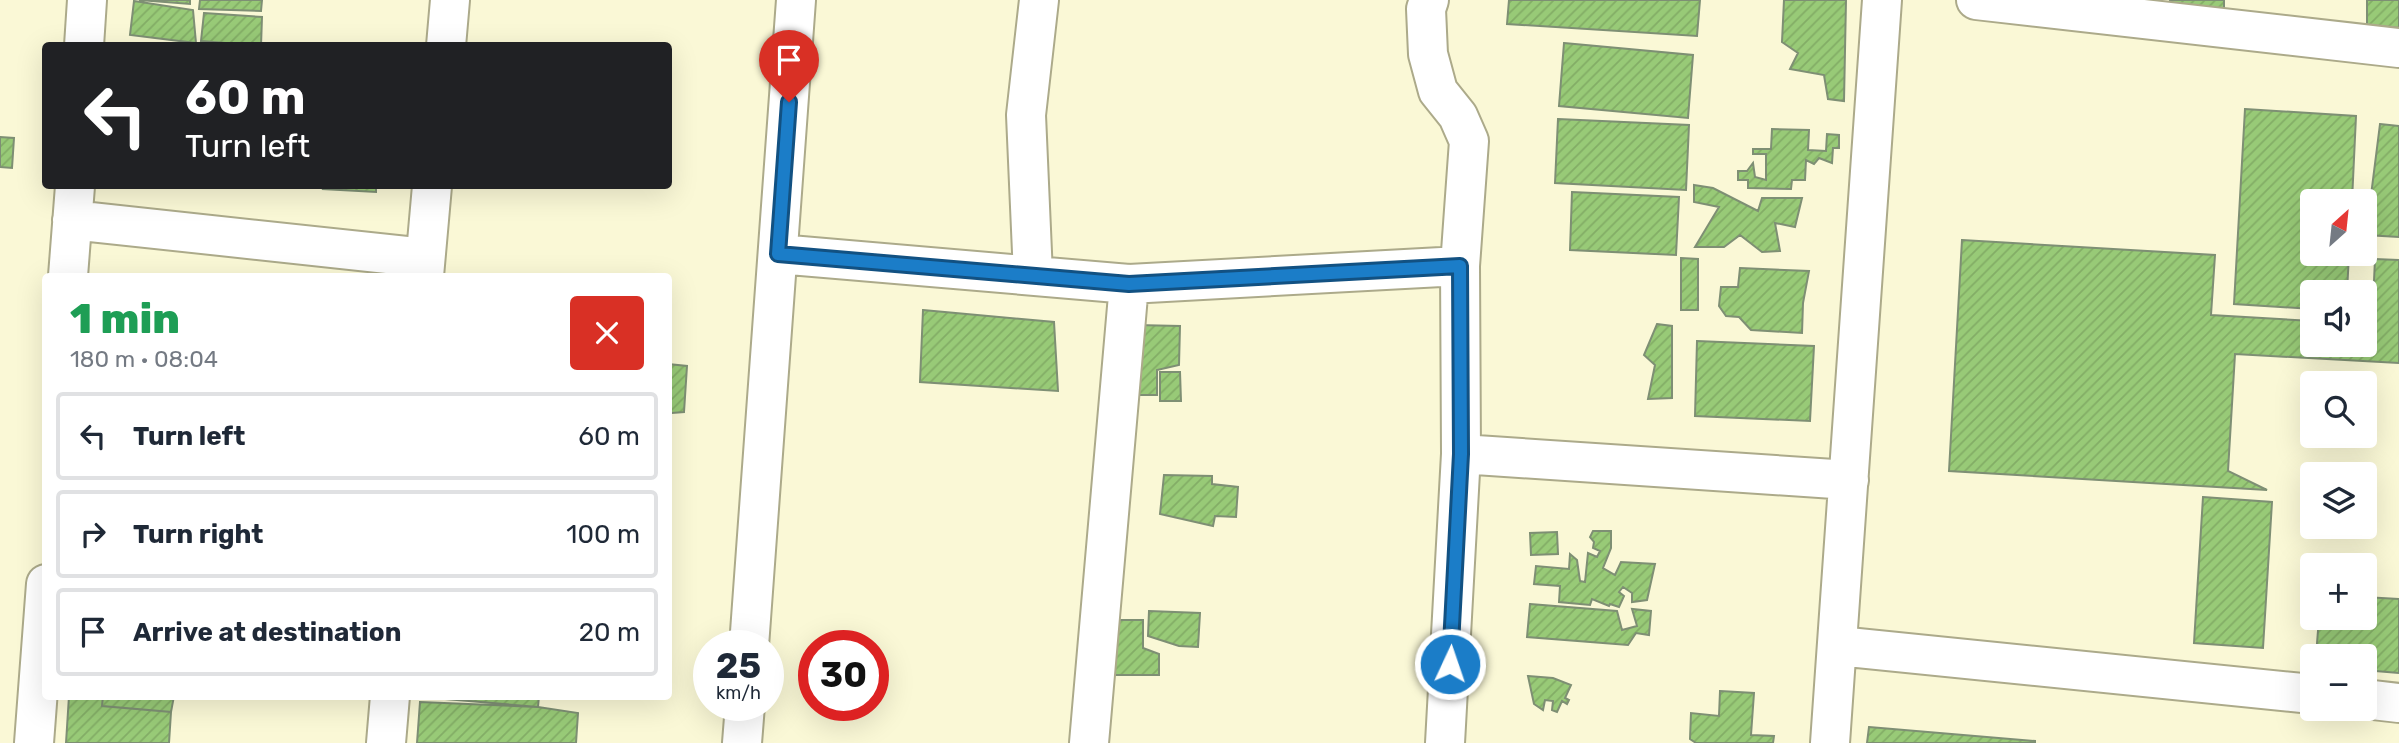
<!DOCTYPE html>
<meta charset="utf-8">
<style>
body{margin:0;font-family:Rubik,sans-serif;background:#f2f2f3;color:#1f2937;height:100vh;display:flex;flex-direction:column;font-size:26px;white-space:nowrap}
*{box-sizing:border-box;margin:0}
p{font-size:23px;color:#747a83}
.icon{flex:none;width:38px;height:38px;fill:none;stroke:currentColor;stroke-width:2;stroke-linecap:round;stroke-linejoin:round}
.map{position:relative;flex:1;overflow:hidden}
.details{position:absolute;left:42px;top:273px;width:630px;height:427px;display:flex;flex-direction:column;background:#fff;border-radius:7px;box-shadow:0 7px 28px #0002}
.details>*{flex:none}
.guide{position:absolute;left:42px;top:42px;width:630px;height:147px;border-radius:7px;box-shadow:0 7px 28px #0002;background:#202124;color:#fff;overflow:hidden}
.needle{width:46px;rotate:27deg}
.controls{position:absolute;left:2300px;top:189px;display:grid;gap:14px}
.controls a{display:grid;place-items:center;width:77px;height:77px;border-radius:7px;background:#fff;box-shadow:0 7px 28px #0002;font-size:35px}
.speed{position:absolute;left:693px;top:630px;display:flex;gap:14px;font-size:35px;font-weight:700;text-align:center}
.speed>*{display:grid;place-content:center;width:91px;height:91px;border-radius:50%;background:#fff;box-shadow:0 7px 28px #0002;line-height:1}
.speed small{font-size:18px;font-weight:400}
.speed .limit{border:10px solid #d22;background:#fff;color:#111}
.pin{position:absolute;display:grid;place-items:center;width:60px;height:60px;color:#fff;margin:-72px -30px;border-radius:50% 50% 50% 0;rotate:-45deg;box-shadow:0 0 7px #0007}
.pin .icon{rotate:45deg}
.me{position:absolute;width:77px;margin:-38px;rotate:3deg;stroke-linejoin:round;filter:drop-shadow(0 0 5px #0008)}
.turn{display:flex;align-items:center;gap:24px;height:147px;padding:0 28px;font-size:32px}
.turn .icon{width:91px;height:91px;stroke-width:2.5}
.turn b{display:block;font-size:49px;line-height:60px}
.round{display:grid;place-items:center;flex:none;width:74px;height:74px;border-radius:7px;background:#f2f2f3}
.head{display:flex;align-items:center;justify-content:space-between;height:119px;padding:0 28px}
h1{font-size:42px;font-weight:800;line-height:52px;color:#1e9e55}
ul{padding:0;list-style:none}
li{display:flex;align-items:center;gap:21px;height:88px;margin:0 14px 10px;padding:0 14px;border:4px solid #e0e1e3;border-radius:7px}
li div{flex:1}
li b{display:block;font-size:26px}
li em{font-style:normal}
.map>svg:first-child{display:block}
.building{fill:url(#building-hatch);stroke:#7e8f74;stroke-width:2}
.lines{fill:none;stroke-linecap:round;stroke-linejoin:round}
.minor-casing{stroke:#acaa8a;stroke-width:42}
.minor{stroke:#fff;stroke-width:38}
.route-casing{stroke:#125182;stroke-width:18}
.route{stroke:#1b7dc8;stroke-width:12}
</style>
<div class="map">
<svg width="2399" height="743" viewBox="0 0 2399 743">
<defs>
<pattern id="building-hatch" width="6" height="6" patternUnits="userSpaceOnUse" patternTransform="scale(1.75)"><rect width="6" height="6" fill="#98ca77"/><path d="M-1 1l2-2M0 6l6-6M5 7l2-2" fill="none" stroke="#83ad66"/></pattern>
</defs>
<rect width="100%" height="100%" fill="#faf8d6"/>
<path class="building" d="M 139,0 L 190,0 L 190,4 Z
M 200,0 L 262,0 L 261,11 L 199,9 Z
M 1509,0 L 1700,0 L 1697,36 L 1507,24 Z
M 1784,0 L 1846,0 L 1844,101 L 1828,99 L 1824,75 L 1790,69 L 1798,53 L 1782,42 Z
M 2170,0 L 2224,0 L 2224,17 L 2169,12 Z
M 2367,0 L 2399,0 L 2399,28 L 2367,25 Z
M 134,1 L 193,10 L 196,43 L 130,35 Z
M 204,13 L 262,17 L 261,46 L 201,41 Z
M 1564,43 L 1693,55 L 1688,118 L 1559,106 Z
M 2245,109 L 2356,116 L 2352,201 L 2312,201 L 2312,254 L 2349,254 L 2347,292 L 2312,292 L 2312,309 L 2234,304 Z
M 1558,119 L 1689,125 L 1686,190 L 1555,183 Z
M 2380,124 L 2399,126 L 2399,237 L 2366,235 Z
M 1772,129 L 1809,130 L 1808,150 L 1826,151 L 1827,134 L 1839,135 L 1839,148 L 1833,148 L 1832,163 L 1819,158 L 1814,164 L 1806,160 L 1805,180 L 1792,180 L 1791,189 L 1748,188 L 1748,180 L 1738,180 L 1738,171 L 1747,171 L 1753,163 L 1755,177 L 1766,180 L 1766,154 L 1753,154 L 1753,149 L 1771,149 Z
M 0,137 L 14,138 L 12,168 L 0,167 Z
M 1694,185 L 1713,188 L 1758,211 L 1762,198 L 1802,198 L 1795,227 L 1775,223 L 1780,251 L 1762,252 L 1740,235 L 1724,247 L 1695,247 L 1719,207 L 1694,202 Z
M 324,186 L 376,186 L 376,192 L 323,189 Z
M 1572,192 L 1679,197 L 1676,255 L 1570,250 Z
M 1962,240 L 2215,255 L 2211,315 L 2312,321 L 2312,345 L 2364,345 L 2364,324 L 2372,325 L 2375,259 L 2399,260 L 2399,363 L 2235,354 L 2228,471 L 2267,490 L 1949,471 Z
M 1681,258 L 1698,259 L 1698,310 L 1681,310 Z
M 1740,268 L 1809,271 L 1803,303 L 1802,333 L 1751,330 L 1739,317 L 1726,316 L 1719,306 L 1721,287 L 1738,287 Z
M 923,310 L 1054,322 L 1058,391 L 920,382 Z
M 1657,324 L 1672,326 L 1672,398 L 1648,399 L 1655,365 L 1644,355 Z
M 1136,325 L 1180,326 L 1179,365 L 1157,370 L 1157,395 L 1134,395 Z
M 1697,341 L 1814,346 L 1810,421 L 1695,416 Z
M 668,364 L 687,366 L 684,412 L 672,413 L 668,408 Z
M 1160,372 L 1180,372 L 1181,401 L 1160,401 Z
M 1164,475 L 1212,476 L 1212,484 L 1238,487 L 1236,517 L 1215,516 L 1213,526 L 1160,514 Z
M 2203,497 L 2272,502 L 2263,648 L 2194,643 Z
M 1593,531 L 1611,531 L 1611,548 L 1603,568 L 1615,575 L 1621,562 L 1655,564 L 1647,600 L 1632,602 L 1632,593 L 1623,587 L 1619,592 L 1624,596 L 1619,607 L 1610,604 L 1609,606 L 1592,599 L 1590,605 L 1559,602 L 1560,586 L 1534,584 L 1536,566 L 1569,569 L 1570,554 L 1577,560 L 1580,581 L 1585,582 L 1588,553 L 1597,557 L 1600,551 L 1593,548 L 1594,542 L 1590,537 Z
M 1557,532 L 1558,554 L 1531,555 L 1530,533 Z
M 2364,597 L 2399,599 L 2399,673 L 2364,670 L 2364,656 L 2316,656 L 2319,618 L 2364,618 Z
M 1530,604 L 1617,611 L 1622,630 L 1637,626 L 1632,609 L 1651,611 L 1649,635 L 1636,633 L 1628,645 L 1527,637 Z
M 1149,611 L 1200,613 L 1198,647 L 1179,646 L 1148,636 Z
M 1110,620 L 1143,620 L 1143,648 L 1159,654 L 1159,675 L 1110,675 Z
M 1528,676 L 1553,678 L 1571,685 L 1565,698 L 1569,700 L 1567,704 L 1562,701 L 1557,712 L 1552,710 L 1553,701 L 1545,700 L 1543,710 L 1534,704 Z
M 1720,691 L 1754,693 L 1751,735 L 1774,736 L 1773,743 L 1696,743 L 1690,739 L 1691,713 L 1719,716 Z
M 69,696 L 103,696 L 102,706 L 171,712 L 169,743 L 66,743 Z
M 103,696 L 174,696 L 171,712 L 102,706 Z
M 434,696 L 539,696 L 538,707 L 434,698 Z
M 420,702 L 538,707 L 578,713 L 576,743 L 417,743 Z
M 1869,727 L 2035,741 L 2035,743 L 1867,743 Z"/>
<g class="lines">
<defs>
<path id="minor" d="M 1429,0 L 1426,9 L 1428,54 L 1438,91 L 1458,116 L 1469,141 L 1460,266 L 1461,454 L 1445,743
M 1976,0 L 2399,48
M 84,46 L 87,0
M 446,46 L 450,0
M 72,220 L 425,258
M 778,254 L 1129,284 L 1460,266
M 1033,275 L 1026,115 L 1039,0
M 68,276 L 75,186
M 424,276 L 432,186
M 1461,454 L 1849,480
M 749,646 L 796,0
M 1838,646 L 2312,694
M 2364,699 L 2399,703
M 34,743 L 46,584
M 386,743 L 390,696
M 742,743 L 745,705
M 1089,743 L 1129,284
M 1830,743 L 1882,0"/>
</defs>
<use href="#minor" class="minor-casing"/>
<use href="#minor" class="minor"/>
</g>
<g class="lines">
<defs>
<path id="route" d="M 789,102 L 778,254 L 1129,284 L 1460,266 L 1461,454 L 1450,664"/>
</defs>
<use href="#route" class="route-casing"/>
<use href="#route" class="route"/>
</g>
</svg>
<div class="controls">
<a><svg class="needle" viewBox="-14 -14 28 28"><path d="M0-13l5 13h-10z" fill="#e53935"/><path d="M0 13l5-13h-10z" fill="#747a83"/></svg></a>
<a><svg class="icon" aria-label="sound" viewBox="0 0 24 24"><path d="M4 9h4l5-4v14l-5-4H4zM17 9q2 3 0 6"/></svg></a>
<a><svg class="icon" aria-label="search" viewBox="0 0 24 24"><circle cx="10" cy="10" r="6"/><path d="M15 15l6 6"/></svg></a>
<a><svg class="icon" aria-label="layers" viewBox="0 0 24 24"><path d="M12 4l9 5-9 5-9-5zM3 14l9 5 9-5"/></svg></a>
<a>+</a>
<a>−</a>
</div>
<div class="speed"><div>25<small>km/h</small></div><div class="limit">30</div></div>
<div class="pin" style="left:789px;top:102px;background:#d93025"><svg class="icon" aria-label="arrive" viewBox="0 0 24 24"><path d="M6 21V4h12l-3 4 3 4H6"/></svg></div>
<svg class="me" style="left:1450px;top:664px" viewBox="-20 -20 40 40"><circle r="17" fill="#1b7dc8" stroke="#fff" stroke-width="3"/><path d="M0-11L8 9 0 5-8 9z" fill="#fff"/></svg>
<div class="guide">
<div class="turn"><svg class="icon" aria-label="left" viewBox="0 0 24 24"><path d="M17 20v-9H6M10 6l-5 5 5 5"/></svg><div><b>60 m</b>Turn left</div></div>
</div>
<section class="details">
<div class="head"><div><h1>1 min</h1><p>180 m · 08:04</p></div><a class="round" style="background:#d93025;color:#fff"><svg class="icon" aria-label="close" viewBox="0 0 24 24"><path d="M6 6l12 12M18 6L6 18"/></svg></a></div>
<ul>
<li><svg class="icon" aria-label="left" viewBox="0 0 24 24"><path d="M17 20v-9H6M10 6l-5 5 5 5"/></svg><div><b>Turn left</b></div><em>60 m</em></li>
<li><svg class="icon" aria-label="right" viewBox="0 0 24 24"><path d="M7 20v-9h11M14 6l5 5-5 5"/></svg><div><b>Turn right</b></div><em>100 m</em></li>
<li><svg class="icon" aria-label="arrive" viewBox="0 0 24 24"><path d="M6 21V4h12l-3 4 3 4H6"/></svg><div><b>Arrive at destination</b></div><em>20 m</em></li>
</ul>
</section>
</div>
